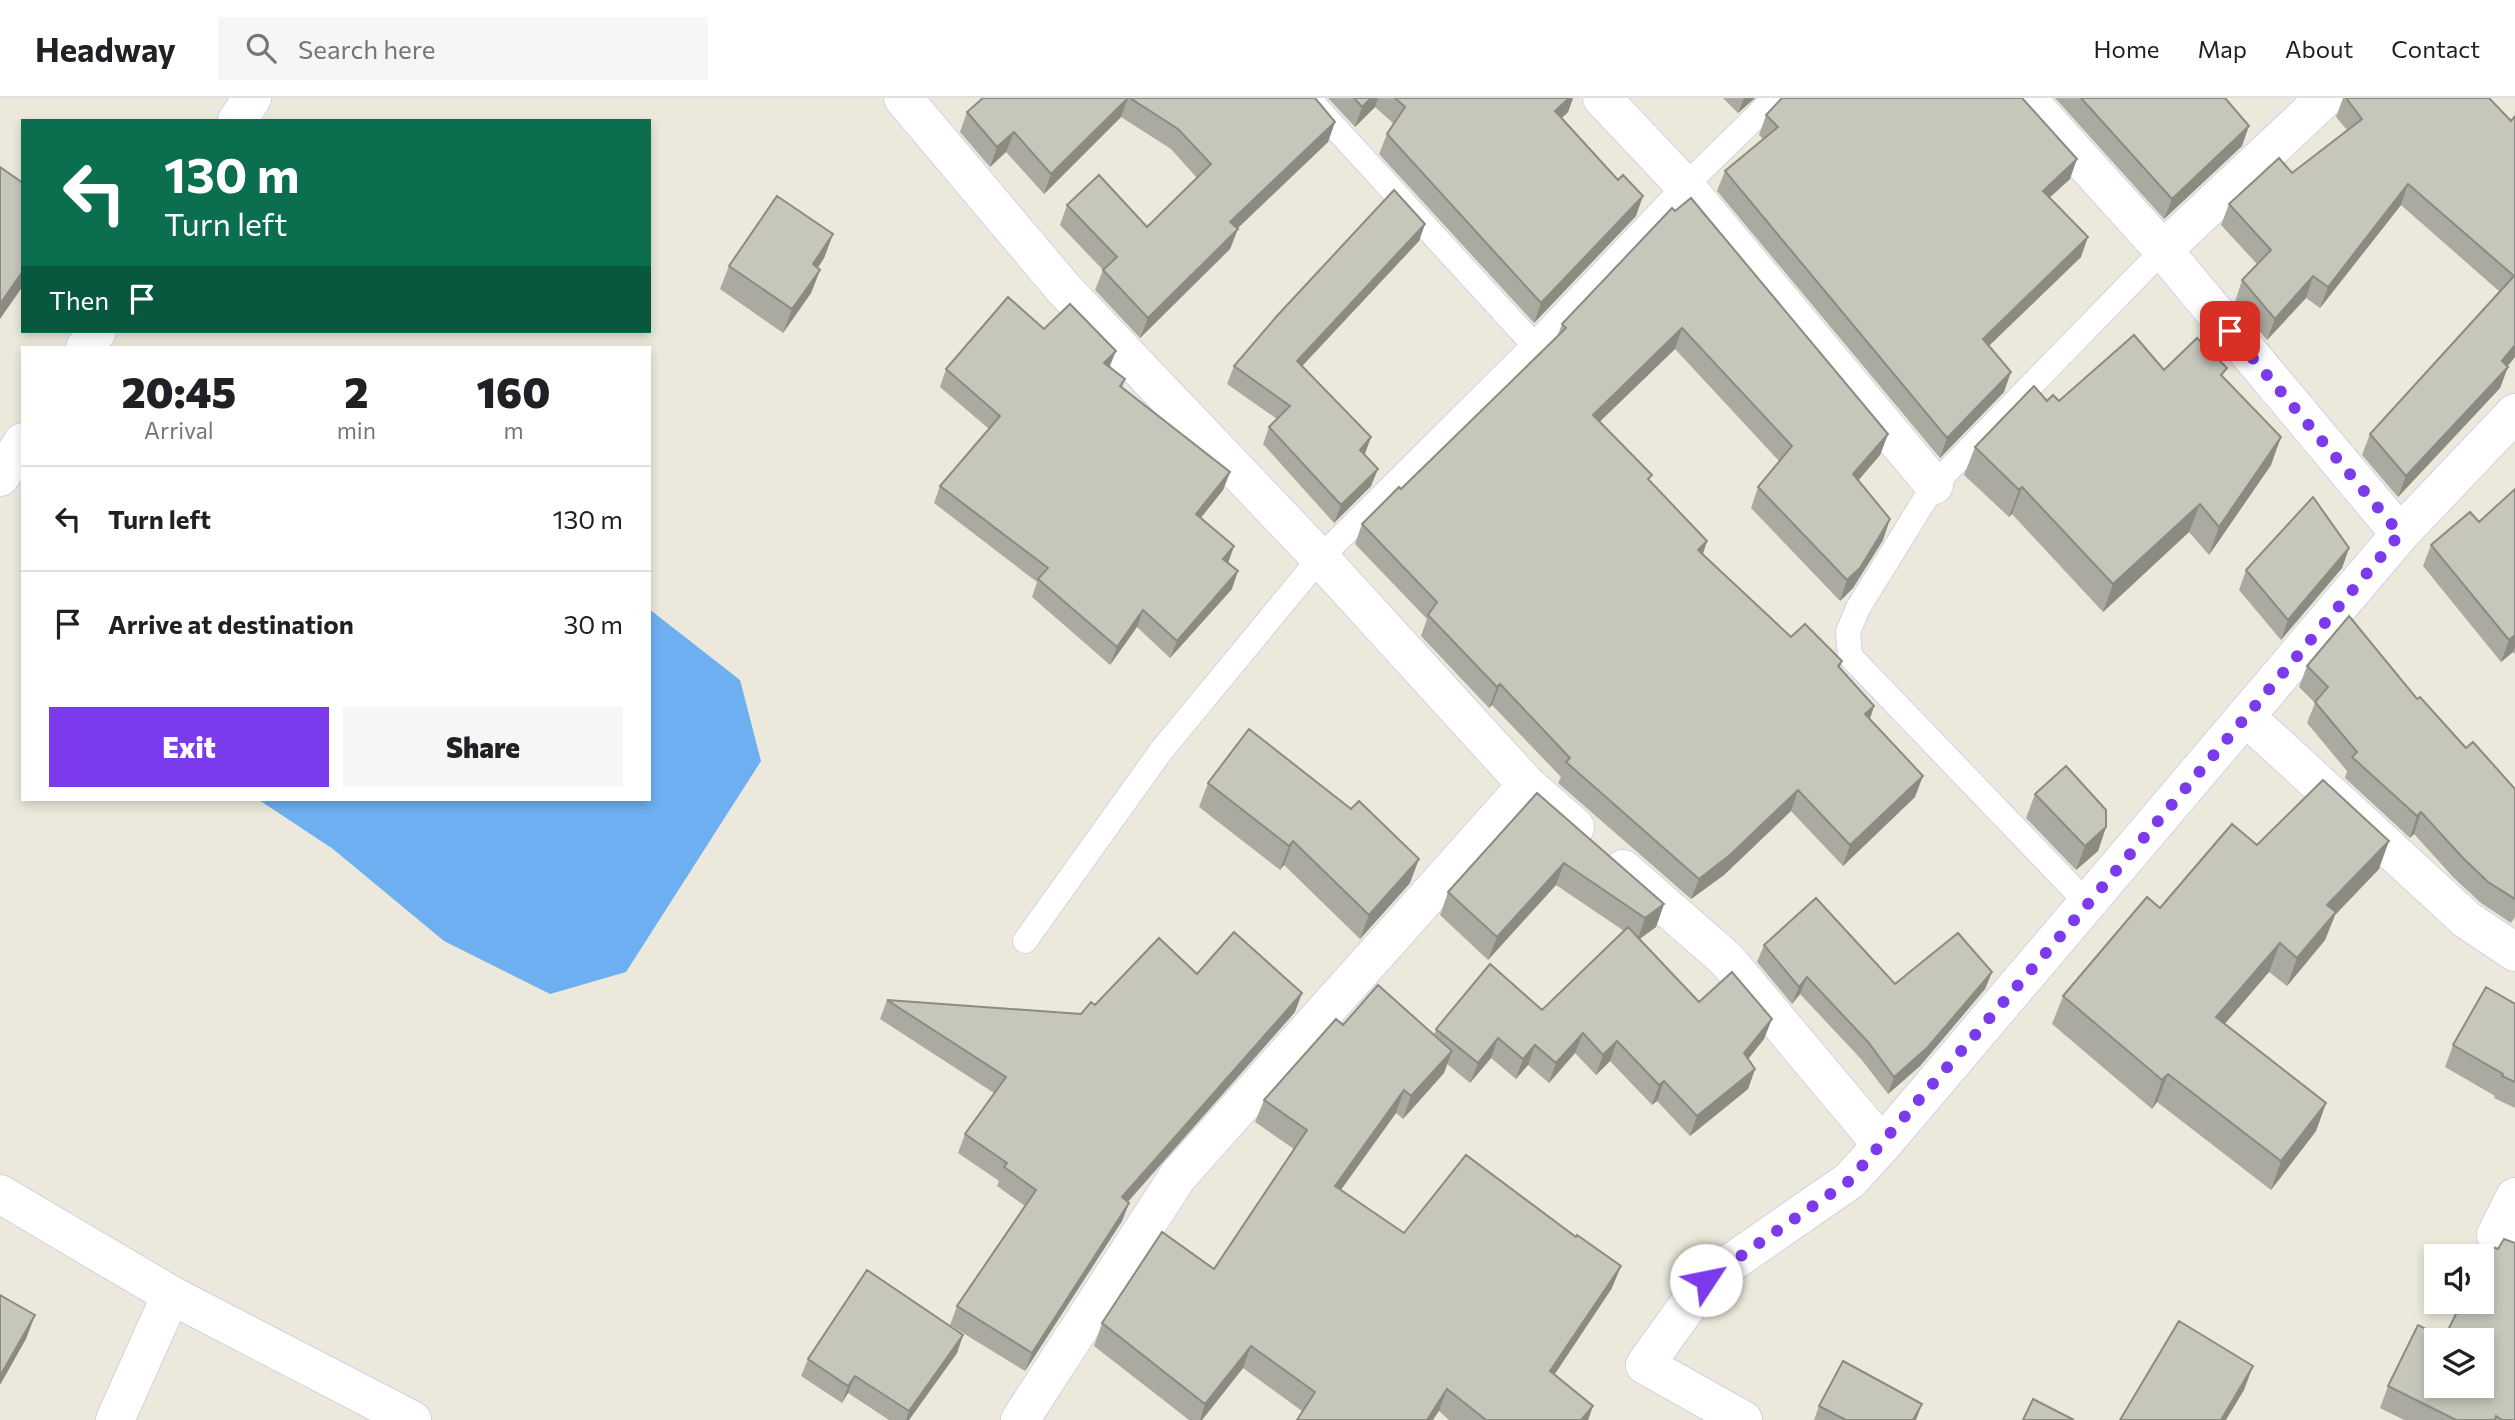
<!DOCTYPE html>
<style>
body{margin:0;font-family:Commissioner,sans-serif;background:#f6f6f6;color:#202124;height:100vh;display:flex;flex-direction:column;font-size:26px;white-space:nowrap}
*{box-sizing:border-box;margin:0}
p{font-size:23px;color:#757577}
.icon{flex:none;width:38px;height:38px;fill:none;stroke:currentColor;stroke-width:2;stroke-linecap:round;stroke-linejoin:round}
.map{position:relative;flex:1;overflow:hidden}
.sheet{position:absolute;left:21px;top:248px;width:630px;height:455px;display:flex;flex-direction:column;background:#fff;border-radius:0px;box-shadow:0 4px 10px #0003}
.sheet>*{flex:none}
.hud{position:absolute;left:21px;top:21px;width:630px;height:214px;border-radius:0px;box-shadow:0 4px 10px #0003;background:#0b6e4f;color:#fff;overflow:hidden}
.fabs{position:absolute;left:2424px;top:1146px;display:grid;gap:14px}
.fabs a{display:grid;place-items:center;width:70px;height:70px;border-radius:0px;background:#fff;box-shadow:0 4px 10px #0003;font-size:35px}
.pin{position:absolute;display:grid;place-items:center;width:60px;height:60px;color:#fff;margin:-30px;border-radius:14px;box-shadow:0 4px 10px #0006}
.me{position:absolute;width:77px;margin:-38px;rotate:56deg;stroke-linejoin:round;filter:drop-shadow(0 0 5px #0008)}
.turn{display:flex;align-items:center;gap:24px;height:147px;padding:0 28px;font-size:32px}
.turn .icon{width:91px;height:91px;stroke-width:2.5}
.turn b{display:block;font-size:49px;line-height:60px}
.then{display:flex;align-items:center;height:66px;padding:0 28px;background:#0003;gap:14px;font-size:26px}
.eta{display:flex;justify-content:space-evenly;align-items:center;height:119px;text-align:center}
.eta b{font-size:42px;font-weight:800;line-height:49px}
.primary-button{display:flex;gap:14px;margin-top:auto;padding:14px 28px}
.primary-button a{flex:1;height:80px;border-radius:0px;background:#7c3aed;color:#fff;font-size:28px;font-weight:800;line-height:80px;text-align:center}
.primary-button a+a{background:#f6f6f6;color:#202124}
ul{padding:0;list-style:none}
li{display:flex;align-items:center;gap:21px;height:105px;padding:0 28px;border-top:2px solid #e0e0e0}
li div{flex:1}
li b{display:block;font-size:26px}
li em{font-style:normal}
header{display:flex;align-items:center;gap:42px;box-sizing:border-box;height:98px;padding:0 35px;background:#fff;border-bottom:2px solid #e0e0e0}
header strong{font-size:33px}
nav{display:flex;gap:38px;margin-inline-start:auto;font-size:24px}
.search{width:490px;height:63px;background:#f6f6f6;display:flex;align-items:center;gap:18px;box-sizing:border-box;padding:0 24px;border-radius:0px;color:#757577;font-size:26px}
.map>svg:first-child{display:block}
.water{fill:#6daff0}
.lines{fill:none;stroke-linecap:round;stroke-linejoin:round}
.lane-casing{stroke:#d2d1e3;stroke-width:26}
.street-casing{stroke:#d2d1e3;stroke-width:40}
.lane{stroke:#fff;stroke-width:24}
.street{stroke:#fff;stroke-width:38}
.wall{fill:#abaaa0}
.shaded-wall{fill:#8b8b82}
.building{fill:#c7c6ba;stroke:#8b8b82;stroke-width:2;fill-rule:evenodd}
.route{stroke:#7c3aed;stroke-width:12;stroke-dasharray:0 21.6}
</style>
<header>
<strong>Headway</strong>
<div class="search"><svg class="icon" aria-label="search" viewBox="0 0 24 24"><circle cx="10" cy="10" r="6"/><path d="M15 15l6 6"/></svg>Search here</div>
<nav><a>Home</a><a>Map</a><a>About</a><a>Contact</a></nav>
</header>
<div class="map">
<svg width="2515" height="1322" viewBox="0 0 2515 1322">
<rect width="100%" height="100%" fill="#ece9dc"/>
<path class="water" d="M 649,511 L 740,582 L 761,663 L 626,874 L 550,896 L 444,843 L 333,751 L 259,702 L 649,702 Z"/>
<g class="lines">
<defs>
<path id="lane" d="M 1308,0 L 1534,247
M 2088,806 L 1850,558 L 1848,534 L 1858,510 L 1934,387 L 2163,152
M 1025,843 L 1161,653 L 1320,460 L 1534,247 L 1685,88 L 1775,0"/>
<path id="street" d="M 903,0 L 1063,190 L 1320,460 L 1527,687 L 1575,729
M 1602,0 L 1685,88 L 1934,387
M 2026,0 L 2163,152
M 2325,0 L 2163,152 L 2400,436
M 237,23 L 252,0
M 85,250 L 97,233
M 0,379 L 23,344
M 2245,618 L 2467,822 L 2515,854
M 1623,771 L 1727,862 L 1882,1047
M 0,1096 L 171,1197 L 412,1322
M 2515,1099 L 2496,1137 L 2515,1149
M 115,1322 L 171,1197
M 1020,1322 L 1178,1078 L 1527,687
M 1743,1322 L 1645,1267 L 1706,1182 L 1849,1083 L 1882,1047 L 2400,436 L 2515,315"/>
</defs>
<use href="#lane" class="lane-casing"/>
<use href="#street" class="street-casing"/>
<use href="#lane" class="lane"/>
<use href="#street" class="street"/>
</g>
<path class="wall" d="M 981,0 L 1315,0 L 1335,24 L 1328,44 L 1237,131 L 1230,151 L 1140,240 L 1095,192 L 1103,172 L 1060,127 L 1067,107 L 1147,129 L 1197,80 L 1171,51 L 1121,19 L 1044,96 L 1006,54 L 990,69 L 960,34 L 967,14 L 980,3 Z
M 1328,0 L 1573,0 L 1568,14 L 1562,20 L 1636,118 L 1534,225 L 1379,56 L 1387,36 L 1394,26 L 1375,9 L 1355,29 Z
M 1723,0 L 1755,0 L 1738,15 Z
M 2055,0 L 2225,0 L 2242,48 L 2164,121 Z
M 2343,0 L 2489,0 L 2511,23 L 2515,259 L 2508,268 L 2500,290 L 2398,399 L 2362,357 L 2370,336 L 2500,194 L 2401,107 L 2320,210 L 2306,200 L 2267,242 L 2235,204 L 2242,182 L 2257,166 L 2221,127 L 2229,106 L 2292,75 L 2347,32 L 2336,19 Z
M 1766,17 L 2070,81 L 2049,100 L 2081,159 L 1989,248 L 2004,294 L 1940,360 L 1717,93 L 1725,73 L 1763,41 L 1759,37 Z
M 1672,110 L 1888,336 L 1880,357 L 1858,382 L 1883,442 L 1853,490 L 1840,503 L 1751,410 L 1758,389 L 1779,363 L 1675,251 L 1599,324 L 1650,383 L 1707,443 L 1703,456 L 1791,539 L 1842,563 L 1840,570 L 1874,608 L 1870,621 L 1915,699 L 1843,768 L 1791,713 L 1724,777 L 1691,801 L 1558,685 L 1561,679 L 1492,607 L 1489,610 L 1421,538 L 1427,521 L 1355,446 L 1362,426 L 1401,391 L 1557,239 L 1562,226 Z
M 1425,126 L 1419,143 L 1302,268 L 1365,356 L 1371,388 L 1334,425 L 1263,346 L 1269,329 L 1277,321 L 1227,286 L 1234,268 Z
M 833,136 L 824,160 L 818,170 L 820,172 L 811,195 L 783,235 L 720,191 L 729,168 Z
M 1044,231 L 1110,269 L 1125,281 L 1122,290 L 1230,374 L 1223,392 L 1201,420 L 1234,448 L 1228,465 L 1232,491 L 1170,560 L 1137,529 L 1110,567 L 1032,499 L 1037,484 L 934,405 L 940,388 L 989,331 L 940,289 L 946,271 Z
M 2164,272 L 2223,279 L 2271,367 L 2209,457 L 2189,434 L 2103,514 L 2012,416 L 2009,419 L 1964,377 L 1975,349 L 2047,303 L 2059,303 Z
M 2515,391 L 2515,556 L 2513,554 L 2501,564 L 2423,468 L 2431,447 L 2479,424 Z
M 2349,450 L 2342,470 L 2281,542 L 2239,492 L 2246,472 Z
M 2307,568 L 2417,601 L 2466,650 L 2515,691 L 2515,819 L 2511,825 L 2481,805 L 2454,780 L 2414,736 L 2410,740 L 2345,680 L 2347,673 L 2307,625 L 2315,605 L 2299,589 Z
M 1208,685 L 1410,785 L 1360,841 L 1284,767 L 1280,772 L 1199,709 Z
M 1537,695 L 1664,806 L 1656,829 L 1639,841 L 1699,904 L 1764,941 L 1748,961 L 1755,971 L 1748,991 L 1690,1038 L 1657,1003 L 1652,1007 L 1610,963 L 1596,977 L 1575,955 L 1549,985 L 1528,967 L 1516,981 L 1491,960 L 1470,985 L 1447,966 L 1444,975 L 1403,1021 L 1396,1015 L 1341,1092 L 1404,1135 L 1612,1190 L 1555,1276 L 1593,1308 L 1588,1322 L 1449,1322 L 1439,1313 L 1302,1313 L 1243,1270 L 1202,1322 L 1189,1322 L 1094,1248 L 1102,1225 L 1214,1171 L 1294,1051 L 1255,1024 L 1264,1002 L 1343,927 L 1434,937 L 1436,931 L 1542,912 L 1624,833 L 1556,787 L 1488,862 L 1440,817 L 1448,794 Z
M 2035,696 L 2106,729 L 2098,753 L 2076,772 L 2026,720 Z
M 2257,747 L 2379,771 L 2335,817 L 2325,842 L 2287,888 L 2269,874 L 2224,926 L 2326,1005 L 2316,1033 L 2271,1092 L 2157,1004 L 2152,1011 L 2052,926 L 2063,898 L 2160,810 Z
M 1764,847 L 1895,886 L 1992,874 L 1985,891 L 1920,968 L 1888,996 L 1861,961 L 1800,896 L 1792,906 L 1757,864 Z
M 1197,876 L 1295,914 L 1128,1104 L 1129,1105 L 1122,1123 L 1025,1273 L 950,1227 L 957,1208 L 1025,1108 L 997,1088 L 999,1083 L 958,1055 L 965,1036 L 994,995 L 880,921 L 887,902 L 1081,916 L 1095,907 Z
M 2515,906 L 2515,1010 L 2494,1000 L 2495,998 L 2445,969 L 2453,947 Z
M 2498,1151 L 2515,1322 L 2404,1322 L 2380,1310 L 2388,1288 L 2444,1240 Z
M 963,1237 L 957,1255 L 909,1322 L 889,1322 L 848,1295 L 842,1305 L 801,1278 L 808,1261 Z
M 1819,1308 L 1916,1322 L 1814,1322 Z"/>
<path class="shaded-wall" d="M 1128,0 L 1121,19 L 1044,96 L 1051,76 Z
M 1371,0 L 1378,0 L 1375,9 L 1355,29 L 1362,9 Z
M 1569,0 L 1573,0 L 1568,14 L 1548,33 L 1555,13 Z
M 1744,0 L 1755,0 L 1738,15 Z
M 1335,24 L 1328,44 L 1223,144 L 1230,124 Z
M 2249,28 L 2242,48 L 2164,121 L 2172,101 Z
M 1014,34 L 1006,54 L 990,69 L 997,49 Z
M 2077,61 L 2070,81 L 2035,113 L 2043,93 Z
M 2408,86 L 2401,107 L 2320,210 L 2328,189 Z
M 1643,98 L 1636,118 L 1534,225 L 1541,205 Z
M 1425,126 L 1419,143 L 1291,280 L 1297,263 Z
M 1238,131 L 1230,151 L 1140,240 L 1148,220 Z
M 833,136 L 824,160 L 804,190 L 813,166 Z
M 2088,139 L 2081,159 L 1975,261 L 1983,241 Z
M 820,172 L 811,195 L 783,235 L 792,211 Z
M 23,173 L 23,188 L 0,221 L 0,206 Z
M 2313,178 L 2306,200 L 2267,242 L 2275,221 Z
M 1682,230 L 1675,251 L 1585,338 L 1593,317 Z
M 2515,247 L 2515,259 L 2502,274 L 2508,269 L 2500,290 L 2398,399 L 2406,378 Z
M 1116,253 L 1109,270 L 1104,265 Z
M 2011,274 L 2004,294 L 1940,360 L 1947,340 Z
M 1888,336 L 1880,357 L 1846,397 L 1853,376 Z
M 1371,339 L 1365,356 L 1360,352 Z
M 2281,339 L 2271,367 L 2209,457 L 2219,429 Z
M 1378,371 L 1371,388 L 1334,425 L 1341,407 Z
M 1230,374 L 1223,392 L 1190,433 L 1196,416 Z
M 2022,389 L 2012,416 L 2009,419 L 2019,392 Z
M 2200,406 L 2189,434 L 2103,514 L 2113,486 Z
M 1890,421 L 1883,442 L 1853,490 L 1840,503 L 1847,482 Z
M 1707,443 L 1700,464 L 1698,452 Z
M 1234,448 L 1228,465 L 1223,461 Z
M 2349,450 L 2342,470 L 2281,542 L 2288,522 Z
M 1238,473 L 1232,491 L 1170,560 L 1177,543 Z
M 1143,512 L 1137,529 L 1110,567 L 1117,549 Z
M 2515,537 L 2515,549 L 2513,554 L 2501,564 L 2509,542 Z
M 1500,586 L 1492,607 L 1489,610 L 1497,589 Z
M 1874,608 L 1867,629 L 1865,616 Z
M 1923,678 L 1915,699 L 1843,768 L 1850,747 Z
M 1798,692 L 1791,713 L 1724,777 L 1691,801 L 1699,781 Z
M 2421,714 L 2414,736 L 2410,740 L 2417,718 Z
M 2106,729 L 2098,753 L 2076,772 L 2085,748 Z
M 1293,743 L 1284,767 L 1280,772 L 1289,748 Z
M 2389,743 L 2379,771 L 2335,817 L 2325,842 L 2287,888 L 2297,860 L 2327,807 Z
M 1419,761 L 1410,785 L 1360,841 L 1369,817 Z
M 1564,765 L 1556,787 L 1488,862 L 1497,839 Z
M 1664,806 L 1656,829 L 1637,843 L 1645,820 Z
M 2280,845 L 2269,874 L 2206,948 L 2216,919 Z
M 1992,874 L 1985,891 L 1920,968 L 1888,996 L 1894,979 Z
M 1807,879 L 1800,896 L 1792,906 L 1799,889 Z
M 1302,895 L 1295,914 L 1115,1118 L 1122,1099 Z
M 1772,921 L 1764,941 L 1737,975 L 1744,955 Z
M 1583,935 L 1575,955 L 1549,985 L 1556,965 Z
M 1498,940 L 1491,960 L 1470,985 L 1478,965 Z
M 1617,943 L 1610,963 L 1596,977 L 1603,957 Z
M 1535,947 L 1528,967 L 1516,981 L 1523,961 Z
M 1452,953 L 1444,975 L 1403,1021 L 1411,998 Z
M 1755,971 L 1748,991 L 1690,1038 L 1697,1018 Z
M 2168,976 L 2157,1004 L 2152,1011 L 2162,982 Z
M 1664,983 L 1657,1003 L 1652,1007 L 1659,987 Z
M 1404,992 L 1396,1015 L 1327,1111 L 1335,1088 Z
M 2326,1005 L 2316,1033 L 2271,1092 L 2281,1063 Z
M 1129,1105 L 1122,1123 L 1025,1273 L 1032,1255 Z
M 1621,1168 L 1612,1190 L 1542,1295 L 1550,1273 Z
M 35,1217 L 26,1241 L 0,1287 L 0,1278 Z
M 963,1237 L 957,1255 L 909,1322 L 906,1322 L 909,1313 Z
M 1251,1248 L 1243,1270 L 1202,1322 L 1200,1322 L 1205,1306 Z
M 2253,1268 L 2244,1292 L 2226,1322 L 2221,1322 Z
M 855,1278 L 848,1295 L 842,1305 L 848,1288 Z
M 1447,1291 L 1439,1313 L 1433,1322 L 1427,1322 Z
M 1922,1306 L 1916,1322 L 1913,1322 Z
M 1593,1308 L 1588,1322 L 1581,1322 Z"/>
<path class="building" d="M 983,0 L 1128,0 L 1051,76 L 1014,34 L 997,49 L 967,14 Z
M 1130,0 L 1315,0 L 1335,24 L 1230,124 L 1238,131 L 1148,220 L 1103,172 L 1117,159 L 1067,107 L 1099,77 L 1147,129 L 1211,66 L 1178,31 Z
M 1354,0 L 1371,0 L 1362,9 Z
M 1395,0 L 1569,0 L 1555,13 L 1618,82 L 1623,77 L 1643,98 L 1541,205 L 1387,36 L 1405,9 Z
M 1782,0 L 2022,0 L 2077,61 L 2043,93 L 2088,139 L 1983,241 L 2011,274 L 1947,340 L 1725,73 L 1778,29 L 1766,17 Z
M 2081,0 L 2225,0 L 2249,28 L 2172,101 Z
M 2346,0 L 2489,0 L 2511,23 L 2515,18 L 2515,247 L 2502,263 L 2508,269 L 2406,378 L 2370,336 L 2514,178 L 2408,86 L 2328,189 L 2313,178 L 2275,221 L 2242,182 L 2271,152 L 2229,106 L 2279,60 L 2292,75 L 2362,21 Z
M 0,69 L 23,85 L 23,173 L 0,206 Z
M 1394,92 L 1425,126 L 1297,263 L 1371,339 L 1360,352 L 1378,371 L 1341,407 L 1269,329 L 1290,308 L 1234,268 L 1276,219 Z
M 777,98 L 833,136 L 813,166 L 820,172 L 792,211 L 729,168 Z
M 1691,100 L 1888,336 L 1853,376 L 1890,421 L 1860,470 L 1847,482 L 1758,389 L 1792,348 L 1682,230 L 1593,317 L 1652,377 L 1648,381 L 1707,443 L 1698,452 L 1791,539 L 1805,526 L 1842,563 L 1838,568 L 1874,608 L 1865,616 L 1923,678 L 1850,747 L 1798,692 L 1731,756 L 1699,781 L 1566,664 L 1570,660 L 1500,586 L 1497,589 L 1428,517 L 1437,504 L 1362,426 L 1399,389 L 1401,391 L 1566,230 L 1562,226 L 1672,110 L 1675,113 Z
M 1008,199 L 1044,231 L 1070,206 L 1116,253 L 1104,265 L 1125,281 L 1120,288 L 1230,374 L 1196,416 L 1234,448 L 1223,461 L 1238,473 L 1177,543 L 1143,512 L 1117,549 L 1038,481 L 1048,470 L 940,388 L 1000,318 L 946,271 Z
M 2134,237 L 2164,272 L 2197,240 L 2227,270 L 2221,277 L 2281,339 L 2219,429 L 2200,406 L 2113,486 L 2022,389 L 2019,392 L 1975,349 L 2034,288 L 2047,303 L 2053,297 L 2059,303 Z
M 2515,391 L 2515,537 L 2509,542 L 2431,447 L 2470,414 L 2479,424 Z
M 2313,399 L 2349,450 L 2288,522 L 2246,472 Z
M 2349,518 L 2417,601 L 2420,599 L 2466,650 L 2473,644 L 2515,691 L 2515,801 L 2488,784 L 2462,759 L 2421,714 L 2417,718 L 2352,659 L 2357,654 L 2315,604 L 2328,589 L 2307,568 Z
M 1249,631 L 1351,711 L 1359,703 L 1419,761 L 1369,817 L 1293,743 L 1289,748 L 1208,685 Z
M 2066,668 L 2106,712 L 2106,729 L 2085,748 L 2035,696 Z
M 2323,682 L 2389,743 L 2327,807 L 2336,814 L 2297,860 L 2280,845 L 2216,919 L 2326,1005 L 2281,1063 L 2168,976 L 2162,982 L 2063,898 L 2147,799 L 2160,810 L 2232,726 L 2257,747 Z
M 1537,695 L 1664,806 L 1645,820 L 1564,765 L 1497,839 L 1448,794 Z
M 1816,800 L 1895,886 L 1958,835 L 1992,874 L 1927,950 L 1894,979 L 1868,944 L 1807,879 L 1799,889 L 1764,847 Z
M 1628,829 L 1699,904 L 1732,874 L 1772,921 L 1744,955 L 1755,971 L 1697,1018 L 1664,983 L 1659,987 L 1617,943 L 1603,957 L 1583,935 L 1556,965 L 1535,947 L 1523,961 L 1498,940 L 1478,965 L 1436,931 L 1490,866 L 1542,912 Z
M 1234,834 L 1302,895 L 1122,1099 L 1129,1105 L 1032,1255 L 957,1208 L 1036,1092 L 1004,1069 L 1007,1065 L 965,1036 L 1006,979 L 887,902 L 1081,916 L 1091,904 L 1095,907 L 1159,840 L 1197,876 Z
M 1378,887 L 1452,953 L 1411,998 L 1404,992 L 1335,1088 L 1404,1135 L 1466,1057 L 1576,1139 L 1577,1137 L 1621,1168 L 1550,1273 L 1593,1308 L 1581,1322 L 1486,1322 L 1447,1291 L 1427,1322 L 1297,1322 L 1315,1294 L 1251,1248 L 1205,1306 L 1102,1225 L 1162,1134 L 1214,1171 L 1307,1032 L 1264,1002 L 1336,921 L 1343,927 Z
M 2486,889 L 2515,906 L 2515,984 L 2502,978 L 2503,976 L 2453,947 Z
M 2504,1141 L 2515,1145 L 2515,1322 L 2502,1322 L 2496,1318 L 2495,1322 L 2456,1322 L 2388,1288 L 2418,1227 L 2444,1240 L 2462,1204 L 2482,1204 L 2482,1165 L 2490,1148 L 2498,1151 ZM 2436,1242 L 2482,1242 L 2482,1288 L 2436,1288 Z
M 867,1172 L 963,1237 L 909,1313 L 855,1278 L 848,1288 L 808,1261 Z
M 0,1197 L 35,1217 L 0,1278 Z
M 2179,1223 L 2253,1268 L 2221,1322 L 2120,1322 Z
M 1843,1263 L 1922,1306 L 1913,1322 L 1846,1322 L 1819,1308 Z
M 2033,1301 L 2074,1322 L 2023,1322 Z"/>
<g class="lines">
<path class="route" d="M 1706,1182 L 1849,1083 L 2088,806 L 2400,436 L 2230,233"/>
</g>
</svg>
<div class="fabs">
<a><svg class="icon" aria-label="sound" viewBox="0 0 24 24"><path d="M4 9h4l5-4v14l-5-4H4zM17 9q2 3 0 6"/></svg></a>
<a><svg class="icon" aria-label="layers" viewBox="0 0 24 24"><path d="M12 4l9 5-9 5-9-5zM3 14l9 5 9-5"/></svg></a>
</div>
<div class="pin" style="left:2230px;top:233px;background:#d93025"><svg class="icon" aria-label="arrive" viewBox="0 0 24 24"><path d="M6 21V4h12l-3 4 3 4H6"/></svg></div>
<svg class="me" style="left:1706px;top:1182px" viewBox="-20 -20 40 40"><circle r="19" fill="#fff"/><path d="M0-13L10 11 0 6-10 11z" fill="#7c3aed"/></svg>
<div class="hud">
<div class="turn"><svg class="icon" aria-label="left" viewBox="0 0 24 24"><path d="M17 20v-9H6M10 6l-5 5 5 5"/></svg><div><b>130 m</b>Turn left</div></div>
<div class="then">Then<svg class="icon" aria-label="arrive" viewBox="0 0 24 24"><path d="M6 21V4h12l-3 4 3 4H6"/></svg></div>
</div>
<section class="sheet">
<div class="eta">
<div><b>20:45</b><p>Arrival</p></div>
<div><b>2</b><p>min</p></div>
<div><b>160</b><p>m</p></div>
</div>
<ul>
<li><svg class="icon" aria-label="left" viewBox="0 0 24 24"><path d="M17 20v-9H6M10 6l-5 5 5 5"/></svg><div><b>Turn left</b></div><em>130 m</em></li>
<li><svg class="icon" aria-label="arrive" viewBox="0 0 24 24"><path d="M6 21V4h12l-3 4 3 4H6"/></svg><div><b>Arrive at destination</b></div><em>30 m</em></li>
</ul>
<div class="primary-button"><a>Exit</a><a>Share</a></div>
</section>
</div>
